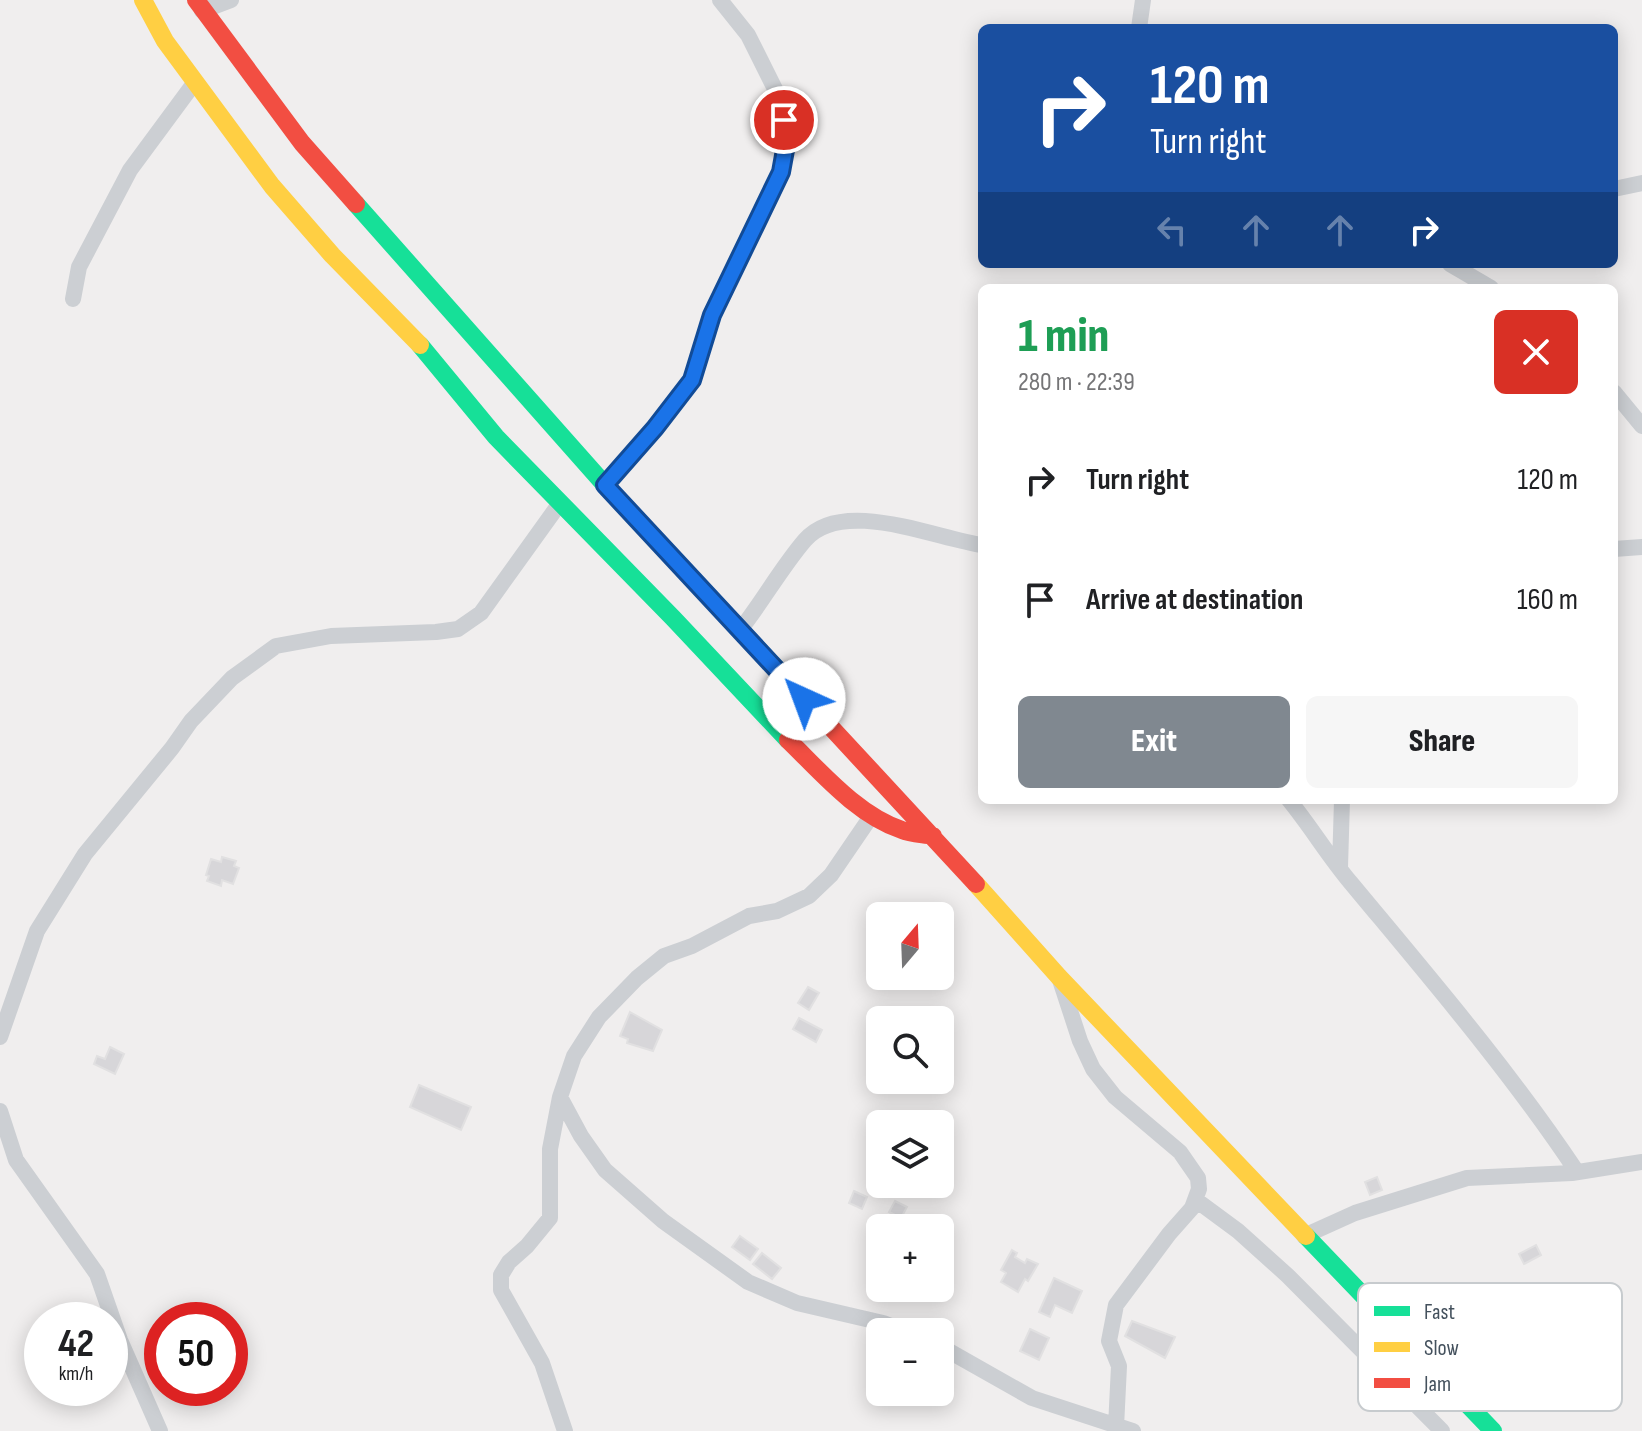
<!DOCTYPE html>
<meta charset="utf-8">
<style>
body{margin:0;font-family:"Sofia Sans Condensed",sans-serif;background:#f6f6f6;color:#202124;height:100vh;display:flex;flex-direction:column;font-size:30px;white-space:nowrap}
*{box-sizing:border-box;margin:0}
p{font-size:26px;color:#757577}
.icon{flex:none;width:44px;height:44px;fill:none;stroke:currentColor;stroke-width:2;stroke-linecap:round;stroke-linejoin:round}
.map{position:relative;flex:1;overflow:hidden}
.drawer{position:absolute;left:978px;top:284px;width:640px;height:520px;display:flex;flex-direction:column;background:#fff;border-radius:12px;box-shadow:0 4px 20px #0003}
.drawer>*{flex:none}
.banner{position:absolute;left:978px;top:24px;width:640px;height:244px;border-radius:12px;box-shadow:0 4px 20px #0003;background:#1a4fa0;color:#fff;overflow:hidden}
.needle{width:52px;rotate:19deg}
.tools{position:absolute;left:866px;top:902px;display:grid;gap:16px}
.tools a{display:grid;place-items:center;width:88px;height:88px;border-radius:12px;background:#fff;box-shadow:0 4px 20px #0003;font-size:40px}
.speed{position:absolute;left:24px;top:1302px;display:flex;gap:16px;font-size:40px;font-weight:700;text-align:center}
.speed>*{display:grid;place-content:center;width:104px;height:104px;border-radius:50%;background:#fff;box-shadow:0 4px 20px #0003;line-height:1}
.speed small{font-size:20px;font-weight:400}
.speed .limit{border:12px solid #d22;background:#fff;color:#111}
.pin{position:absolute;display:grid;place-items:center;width:68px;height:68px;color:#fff;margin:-34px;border:4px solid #fff;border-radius:50%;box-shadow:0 2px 8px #0007}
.me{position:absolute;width:88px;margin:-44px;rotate:317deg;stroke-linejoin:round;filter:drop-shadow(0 0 6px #0008)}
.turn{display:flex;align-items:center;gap:28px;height:168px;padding:0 40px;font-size:36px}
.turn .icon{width:104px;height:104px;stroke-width:2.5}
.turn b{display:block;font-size:56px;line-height:68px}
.lanes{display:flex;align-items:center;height:76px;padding:0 40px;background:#0003;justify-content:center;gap:40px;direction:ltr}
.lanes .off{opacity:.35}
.round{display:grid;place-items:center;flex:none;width:84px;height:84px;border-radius:12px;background:#f6f6f6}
.overview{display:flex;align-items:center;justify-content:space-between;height:136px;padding:0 40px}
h1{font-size:48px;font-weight:800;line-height:60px;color:#1e9e55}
.button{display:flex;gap:16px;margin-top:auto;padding:16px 40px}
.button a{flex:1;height:92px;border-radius:12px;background:#808890;color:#fff;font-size:32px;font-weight:800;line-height:92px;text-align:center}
.button a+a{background:#f6f6f6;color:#202124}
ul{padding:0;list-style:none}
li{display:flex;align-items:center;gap:24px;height:120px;padding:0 40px}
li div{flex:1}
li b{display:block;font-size:30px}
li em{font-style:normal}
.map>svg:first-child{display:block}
.building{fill:#d7d6d9;stroke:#e1e0e1;stroke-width:2}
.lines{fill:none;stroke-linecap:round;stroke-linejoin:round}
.street{stroke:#cccfd3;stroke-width:16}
.fast{stroke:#16e098;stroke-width:18}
.slow{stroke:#ffcf43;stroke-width:18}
.jam{stroke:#f24e42;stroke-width:18}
.route-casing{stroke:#114b97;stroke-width:20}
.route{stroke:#1a73e8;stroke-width:14}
.key{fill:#fff;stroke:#c7cbce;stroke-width:2}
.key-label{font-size:22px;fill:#44515d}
</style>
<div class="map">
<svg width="1642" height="1431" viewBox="0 0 1642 1431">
<rect width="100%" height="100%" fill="#f0eeee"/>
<path class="building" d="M 222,857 L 236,861 L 234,866 L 239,868 L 233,884 L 222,880 L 221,886 L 207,881 L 209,876 L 206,875 L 211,859 L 221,862 Z
M 808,987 L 819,993 L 809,1010 L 798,1003 Z
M 630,1012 L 662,1030 L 653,1051 L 627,1043 L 628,1039 L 620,1036 Z
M 799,1018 L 822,1030 L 816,1042 L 793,1029 Z
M 110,1047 L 124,1054 L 115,1074 L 94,1064 L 97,1056 L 105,1059 Z
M 419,1085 L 471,1107 L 461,1130 L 410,1107 Z
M 1377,1177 L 1382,1190 L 1370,1195 L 1365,1182 Z
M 854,1191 L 867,1197 L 862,1209 L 849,1203 Z
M 895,1201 L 907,1207 L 901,1218 L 889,1212 Z
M 740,1236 L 758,1249 L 750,1260 L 732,1247 Z
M 1536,1245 L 1541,1255 L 1524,1264 L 1519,1254 Z
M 1012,1250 L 1017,1253 L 1015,1257 L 1025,1263 L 1027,1259 L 1038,1264 L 1028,1281 L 1025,1279 L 1018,1292 L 1001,1282 L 1006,1273 L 1001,1270 Z
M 762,1253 L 781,1268 L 772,1279 L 753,1264 Z
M 1054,1278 L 1082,1291 L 1072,1313 L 1055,1305 L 1050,1317 L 1039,1312 Z
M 1132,1321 L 1175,1337 L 1165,1358 L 1125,1336 Z
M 1030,1329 L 1049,1338 L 1039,1360 L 1020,1351 Z"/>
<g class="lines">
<path class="street" d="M 202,11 L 231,0
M 1139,28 L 1143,0
M 1614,189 L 1642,183
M 1450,264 L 1491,288
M 73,299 L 79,267 L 130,170 L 195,82
M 1614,392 L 1642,426
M 605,485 L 655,428 L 692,380 L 712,315 L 781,172 L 787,139 L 781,101 L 748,35 L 720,0
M 1614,549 L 1642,547
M 740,630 C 763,601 781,568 805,540 C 842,497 934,538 982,545
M 1289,800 C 1311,827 1329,857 1351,883 C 1429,977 1509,1070 1577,1172
M 1340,867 L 1342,800
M 1060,980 L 1080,1041 L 1093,1069 L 1115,1097 L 1180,1152 L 1198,1178 L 1199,1189 L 1192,1208 L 1169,1234 L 1116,1305 L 1109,1341 L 1119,1366 L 1116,1427
M 0,1037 L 37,931 L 85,854 L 172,748 L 191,721 L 232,678 L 276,646 L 331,636 L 436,632 L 458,629 L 481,613 L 560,503
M 560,1097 L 581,1136 L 605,1170 L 663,1221 L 748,1282 L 797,1303 L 883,1323 L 907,1332
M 0,1111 L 16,1160 L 97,1274 L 120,1340 L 160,1431
M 1196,1200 L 1238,1231 L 1288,1276 L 1442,1431
M 1304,1236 L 1355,1213 L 1467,1178 L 1572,1173 L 1642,1162
M 940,1346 L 1032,1398 L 1133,1431
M 565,1431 L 542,1363 L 501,1290 L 501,1275 L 509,1262 L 527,1246 L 550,1218 L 550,1149 L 560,1097 L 574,1056 L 599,1017 L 637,978 L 664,956 L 692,946 L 749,916 L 777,911 L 809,896 L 831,875 L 872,815"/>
<path class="fast" d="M 356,204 L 605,485 L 827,723
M 420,345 L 496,437 L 673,618 L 788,740
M 1306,1236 L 1493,1431"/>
<path class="slow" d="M 143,0 L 165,41 L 272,186 L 332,255 L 420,345
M 976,884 L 1059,977 L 1306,1236"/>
<path class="jam" d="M 196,0 L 302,143 L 356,204
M 827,723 L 976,884
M 788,740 C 821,772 857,815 902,830 C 911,834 923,834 933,836"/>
</g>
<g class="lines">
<defs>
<path id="route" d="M 784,120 L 787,139 L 781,172 L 712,315 L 692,380 L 655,428 L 605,485 L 804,699"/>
</defs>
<use href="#route" class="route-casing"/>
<use href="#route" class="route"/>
</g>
<rect x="1358" y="1283" width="264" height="128" rx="12" class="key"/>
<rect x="1374" y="1306" width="36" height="10" fill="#16e098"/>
<rect x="1374" y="1342" width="36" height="10" fill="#ffcf43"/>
<rect x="1374" y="1378" width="36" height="10" fill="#f24e42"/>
<g class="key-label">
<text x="1424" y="1319">Fast</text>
<text x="1424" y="1355">Slow</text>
<text x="1424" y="1391">Jam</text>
</g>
</svg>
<div class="tools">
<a><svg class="needle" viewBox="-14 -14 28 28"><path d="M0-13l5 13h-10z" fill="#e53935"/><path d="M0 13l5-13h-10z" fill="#757577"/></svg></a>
<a><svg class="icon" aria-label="search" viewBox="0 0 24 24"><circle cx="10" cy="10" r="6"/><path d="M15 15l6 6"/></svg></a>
<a><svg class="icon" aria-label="layers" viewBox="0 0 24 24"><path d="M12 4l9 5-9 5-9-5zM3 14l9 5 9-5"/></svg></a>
<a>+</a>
<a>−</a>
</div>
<div class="speed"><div>42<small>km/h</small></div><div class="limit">50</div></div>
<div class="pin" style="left:784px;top:120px;background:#d93025"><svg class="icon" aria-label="arrive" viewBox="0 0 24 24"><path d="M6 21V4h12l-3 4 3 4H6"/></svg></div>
<svg class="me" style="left:804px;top:699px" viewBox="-20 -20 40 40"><circle r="19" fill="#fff"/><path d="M0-13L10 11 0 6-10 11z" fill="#1a73e8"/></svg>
<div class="banner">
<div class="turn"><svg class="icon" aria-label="right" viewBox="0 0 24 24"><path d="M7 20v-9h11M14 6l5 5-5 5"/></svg><div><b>120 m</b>Turn right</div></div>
<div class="lanes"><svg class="icon off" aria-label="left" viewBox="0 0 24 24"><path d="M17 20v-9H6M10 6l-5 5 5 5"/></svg><svg class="icon off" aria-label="ahead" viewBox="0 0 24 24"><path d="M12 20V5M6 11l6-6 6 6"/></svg><svg class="icon off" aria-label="ahead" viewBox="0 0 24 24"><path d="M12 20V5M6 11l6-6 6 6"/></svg><svg class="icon" aria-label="right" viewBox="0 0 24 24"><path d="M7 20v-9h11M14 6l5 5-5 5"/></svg></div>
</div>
<section class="drawer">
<div class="overview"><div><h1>1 min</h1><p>280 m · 22:39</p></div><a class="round" style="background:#d93025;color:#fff"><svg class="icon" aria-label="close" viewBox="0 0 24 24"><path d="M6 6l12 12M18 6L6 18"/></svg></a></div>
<ul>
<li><svg class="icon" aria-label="right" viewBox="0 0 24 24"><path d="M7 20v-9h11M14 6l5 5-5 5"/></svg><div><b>Turn right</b></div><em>120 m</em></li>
<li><svg class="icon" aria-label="arrive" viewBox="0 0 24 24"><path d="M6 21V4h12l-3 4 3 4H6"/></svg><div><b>Arrive at destination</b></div><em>160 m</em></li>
</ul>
<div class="button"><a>Exit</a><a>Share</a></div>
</section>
</div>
